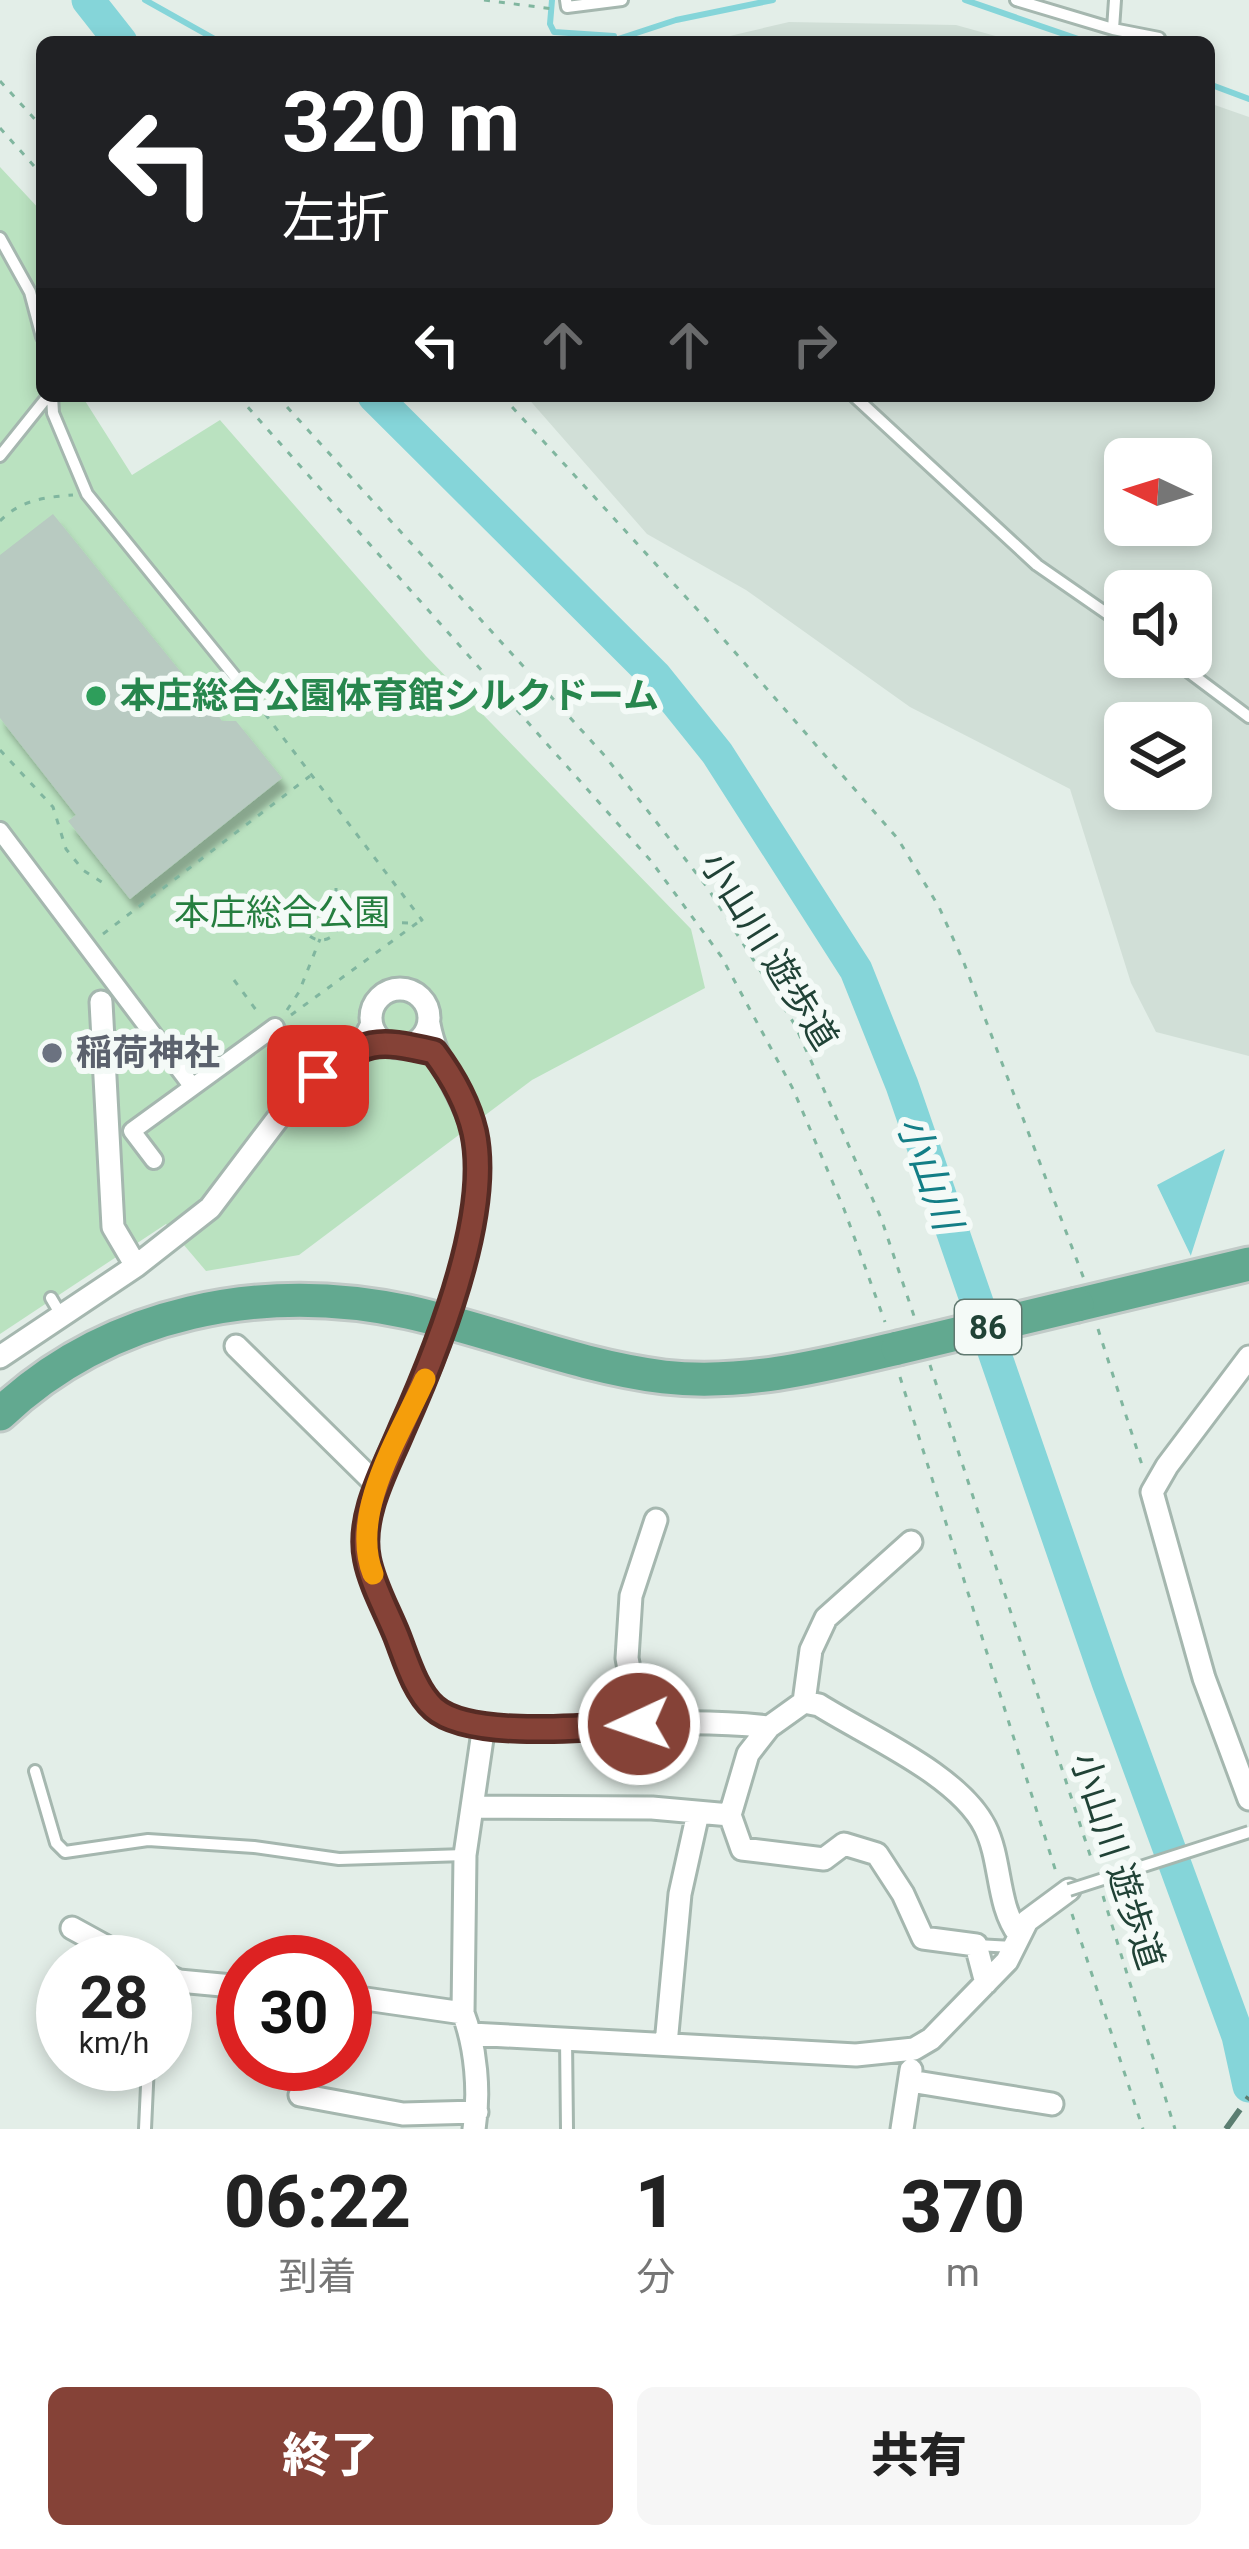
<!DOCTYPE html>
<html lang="ja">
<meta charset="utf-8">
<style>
body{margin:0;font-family:Roboto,"Noto Sans JP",sans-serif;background:#f6f6f6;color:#222;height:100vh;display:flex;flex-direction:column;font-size:45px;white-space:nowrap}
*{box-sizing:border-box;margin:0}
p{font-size:39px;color:#767676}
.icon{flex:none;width:66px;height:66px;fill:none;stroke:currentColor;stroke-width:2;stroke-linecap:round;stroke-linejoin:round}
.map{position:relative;height:2129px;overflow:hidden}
.drawer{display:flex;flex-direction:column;background:#fff;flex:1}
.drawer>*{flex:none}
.hud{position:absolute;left:36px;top:36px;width:1179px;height:366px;border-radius:18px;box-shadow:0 6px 18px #0003;background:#202124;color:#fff;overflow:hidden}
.needle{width:78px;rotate:274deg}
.controls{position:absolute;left:1104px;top:438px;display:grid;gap:24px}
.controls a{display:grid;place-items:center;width:108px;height:108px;border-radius:18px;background:#fff;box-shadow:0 6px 18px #0003;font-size:60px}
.speed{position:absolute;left:36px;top:1935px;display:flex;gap:24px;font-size:60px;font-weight:700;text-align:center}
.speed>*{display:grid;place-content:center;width:156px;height:156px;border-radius:50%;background:#fff;box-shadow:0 6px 18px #0003;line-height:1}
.speed small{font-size:30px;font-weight:400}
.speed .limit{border:18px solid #d22;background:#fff;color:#111}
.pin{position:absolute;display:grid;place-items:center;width:102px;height:102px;color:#fff;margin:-51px;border-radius:24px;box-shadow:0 6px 18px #0006}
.me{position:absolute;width:132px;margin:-66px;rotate:267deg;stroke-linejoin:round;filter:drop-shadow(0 0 9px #0008)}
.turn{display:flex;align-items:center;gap:42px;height:252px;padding:0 48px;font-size:54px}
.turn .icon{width:156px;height:156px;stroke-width:2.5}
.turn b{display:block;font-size:84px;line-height:102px}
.lanes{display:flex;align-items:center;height:114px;padding:0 48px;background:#0003;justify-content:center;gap:60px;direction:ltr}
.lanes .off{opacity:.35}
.eta{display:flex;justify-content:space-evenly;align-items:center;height:204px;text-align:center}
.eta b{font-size:72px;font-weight:800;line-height:84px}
.primary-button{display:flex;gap:24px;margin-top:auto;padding:24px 48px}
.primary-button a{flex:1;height:138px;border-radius:18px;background:#854237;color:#fff;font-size:48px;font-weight:800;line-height:138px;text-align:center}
.primary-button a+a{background:#f6f6f6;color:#222}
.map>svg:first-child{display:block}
.built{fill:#d1dfd7;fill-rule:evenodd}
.green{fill:#bae2c0}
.water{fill:#85d5d9}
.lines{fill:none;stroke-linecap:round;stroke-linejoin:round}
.stream{stroke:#85d5d9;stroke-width:6}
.river{stroke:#85d5d9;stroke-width:33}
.building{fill:#b8cac1;filter:url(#shadow)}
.service-casing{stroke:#a5b7af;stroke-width:16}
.pedestrian-casing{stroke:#a5b7af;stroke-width:22}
.minor-casing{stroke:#a5b7af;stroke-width:27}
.primary-casing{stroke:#c1cac7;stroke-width:39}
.path{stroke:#80b69f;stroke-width:3;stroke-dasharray:6 9;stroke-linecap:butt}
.service{stroke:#fff;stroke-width:10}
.pedestrian{stroke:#fff;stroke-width:16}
.minor{stroke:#fff;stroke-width:21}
.primary{stroke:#62a990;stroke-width:33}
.rail{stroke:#5b7e71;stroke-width:6;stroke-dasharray:24 12;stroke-linecap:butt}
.service-bridge-casing{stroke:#a5b7af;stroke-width:16;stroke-linecap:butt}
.primary-bridge-casing{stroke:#c1cac7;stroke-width:39;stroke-linecap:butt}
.service-bridge{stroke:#fff;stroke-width:10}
.primary-bridge{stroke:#62a990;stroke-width:33}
.route-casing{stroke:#562b24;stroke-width:30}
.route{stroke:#854237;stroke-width:21}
.slow{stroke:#f59e0b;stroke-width:21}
.leisure-dot{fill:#2e9e5b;stroke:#f4faf7;stroke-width:4.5}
.worship-dot{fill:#6b7280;stroke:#f4faf7;stroke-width:4.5}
.labels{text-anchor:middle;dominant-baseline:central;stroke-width:12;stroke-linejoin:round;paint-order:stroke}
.shield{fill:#f4faf7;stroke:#607970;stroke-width:3}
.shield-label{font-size:33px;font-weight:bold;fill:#204236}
.leisure-label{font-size:36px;font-weight:bold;fill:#27864d;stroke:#f4faf7;text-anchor:start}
.park-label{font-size:36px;fill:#257e3f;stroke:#f4faf7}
.street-label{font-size:36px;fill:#204236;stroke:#f4faf7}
.worship-label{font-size:36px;font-weight:bold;fill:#5b616d;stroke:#f4faf7;text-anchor:start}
.water-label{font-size:39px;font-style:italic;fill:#137e86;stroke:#f4faf7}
</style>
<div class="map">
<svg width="1249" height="2129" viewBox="0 0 1249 2129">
<defs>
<filter id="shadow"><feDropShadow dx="6" dy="11" stdDeviation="3" flood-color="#0004"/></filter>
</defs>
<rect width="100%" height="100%" fill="#e3eee8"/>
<path class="built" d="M 789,22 L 956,25 L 1017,42 L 704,42 Z
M 1209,103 L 1249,117 L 1249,1056 L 1156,1032 L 1131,983 L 1070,789 L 910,707 L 746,590 L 647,534 L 526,396 L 1209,396 ZM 1125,459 L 1191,459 L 1191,525 L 1125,525 ZM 1125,591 L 1191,591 L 1191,657 L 1125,657 ZM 1125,723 L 1191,723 L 1191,789 L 1125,789 Z"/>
<path class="green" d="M 0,167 L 42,212 L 42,396 L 82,396 L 132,475 L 220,420 L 426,656 L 691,929 L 705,988 L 532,1080 L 299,1255 L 206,1271 L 166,1224 L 0,1334 Z"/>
<path class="water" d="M 1225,1149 L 1191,1255 L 1191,1256 L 1157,1185 Z"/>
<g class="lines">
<path class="stream" d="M 145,0 L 220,42
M 552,0 L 550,24 L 554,32 L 614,36
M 965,0 L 1087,42
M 609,42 L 676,20 L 773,0
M 1209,84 L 1249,99"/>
<path class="river" d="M 88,0 L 121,42
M 374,396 L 656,677 L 717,753 L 856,970 L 902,1085 L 1108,1682 L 1238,2036 L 1249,2086"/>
</g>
<path class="building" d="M 53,514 L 188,681 L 199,718 L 215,711 L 222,721 L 236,721 L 282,778 L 130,899 L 68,821 L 76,815 L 0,718 L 0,555 Z"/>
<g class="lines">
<defs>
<path id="service" d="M 566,0 L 567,7 L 622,0
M 1016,0 L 1113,29 L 1159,38
M 1113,29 L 1115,0
M 0,238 L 30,292 L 42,337
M 52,396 L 53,413 L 87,494 L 245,689
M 854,396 L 1037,565 L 1125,626
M 0,456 L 48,396
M 1169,657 L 1249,717
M 51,1298 L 61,1315
M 35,1771 L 56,1843 L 65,1852 L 148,1840 L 254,1847 L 339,1859 L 465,1855
M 976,1945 L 1013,1947
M 566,2039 L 567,2129
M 145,2129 L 148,2064"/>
<path id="pedestrian" d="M 0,831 L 192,1086
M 154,1160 L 132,1131 L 275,1027"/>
<path id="minor" d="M371 1018a29 29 0 1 1 58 0a29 29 0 1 1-58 0Z
M 101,1002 L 113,1227 L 136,1266
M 429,1024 C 438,1076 479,1107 478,1168 C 477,1226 450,1317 428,1371 C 407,1422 355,1505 367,1560 C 374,1591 392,1624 404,1654 C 413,1677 425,1709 451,1718 C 511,1738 579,1728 641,1724 C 684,1722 726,1722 769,1727 L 804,1702 L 819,1705 C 868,1736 959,1775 985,1827 C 1002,1861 996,1904 1019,1935
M 236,1346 L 378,1486
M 0,1357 L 136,1266 L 210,1208 L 294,1097 L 362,1044 L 371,1026
M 1249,1357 L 1167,1466 L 1152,1492 L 1204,1678 L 1249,1799
M 804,1702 L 811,1650 L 826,1618 L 911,1542
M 639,1724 L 627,1658 L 631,1596 L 656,1520
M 472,1807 L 652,1808 L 730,1815 L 748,1754 L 769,1727
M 730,1815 L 742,1849 L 824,1859 L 844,1844 L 877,1854 L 903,1894 L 923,1938 L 976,1945 L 986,1983
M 72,1928 L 134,1962
M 165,1975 L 179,1981 L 243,1987
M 345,1996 L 463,2013
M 471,2034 L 856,2055 L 914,2049 L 931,2039 L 1007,1961 L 1027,1921 L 1069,1890
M 666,2044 L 680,1894 L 698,1813
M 910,2081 L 1052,2104
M 300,2095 L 403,2114 L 477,2112
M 474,2129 C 480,2093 476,2047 463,2013 L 465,1855 L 484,1725
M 902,2129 L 911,2070"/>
<path id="primary" d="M 1077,1305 L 1249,1264
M 0,1414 C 109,1311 264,1281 408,1312 C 494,1331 576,1366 664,1377 C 743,1386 822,1366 898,1348"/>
</defs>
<use href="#service" class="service-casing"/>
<use href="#pedestrian" class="pedestrian-casing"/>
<use href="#minor" class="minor-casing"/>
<use href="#primary" class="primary-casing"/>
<path class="path" d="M 484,0 L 553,9
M 0,81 L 42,127
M 0,128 L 42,175
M 238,396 L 651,861 L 721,956 L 793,1089 L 844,1209 L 885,1322
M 277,396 L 605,756 L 707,887 L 795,1025 L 881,1218 L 914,1316
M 502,396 L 706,619 L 898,839 L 939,907 L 964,963 L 1084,1279
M 0,521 C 20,500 46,497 73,495
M 256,702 L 422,920 L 417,923
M 0,750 L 53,807 L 66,849 L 83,870 L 106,885
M303 922a18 18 0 1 1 36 0a18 18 0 1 1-36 0Z
M 336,909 L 336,881
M 263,919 L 302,922
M 103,934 L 310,776
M 234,980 L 259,1014
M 287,1010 L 299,992 L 320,939
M 291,1015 L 417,923 L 339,922
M 1098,1329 L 1143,1468
M 930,1365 L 1093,1864
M 900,1377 L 1056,1872
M 1103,1896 L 1175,2129
M 1072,1914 L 1143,2129"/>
<use href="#service" class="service"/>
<use href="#pedestrian" class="pedestrian"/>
<use href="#minor" class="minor"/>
<use href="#primary" class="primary"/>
<path class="rail" d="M 1226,2129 L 1249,2097"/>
<defs>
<path id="service-bridge" d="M 1069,1890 L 1249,1832"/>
<path id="primary-bridge" d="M 898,1348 L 1077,1305"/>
</defs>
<use href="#service-bridge" class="service-bridge-casing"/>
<use href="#primary-bridge" class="primary-bridge-casing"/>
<use href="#service-bridge" class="service-bridge"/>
<use href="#primary-bridge" class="primary-bridge"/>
</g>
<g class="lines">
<defs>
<path id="route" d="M 318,1076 C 367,1040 374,1038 434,1052 C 452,1076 467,1102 474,1132 C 492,1215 436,1353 402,1429 C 386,1468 358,1516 367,1559 C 372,1585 387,1611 397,1636 C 406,1659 415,1691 434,1708 C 470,1740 592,1727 639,1724"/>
</defs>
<use href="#route" class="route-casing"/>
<use href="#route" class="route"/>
<path class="slow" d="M 373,1574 C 349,1513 400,1435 425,1379"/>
</g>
<circle class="leisure-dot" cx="96" cy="696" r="12"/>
<circle class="worship-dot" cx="52" cy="1053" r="12"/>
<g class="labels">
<rect class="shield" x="955" y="1300" width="66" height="54" rx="9"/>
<g class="shield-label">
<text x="988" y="1327">86</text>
</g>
<g class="leisure-label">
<text x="120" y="696">本庄総合公園体育館シルクドーム</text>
</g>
<g class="park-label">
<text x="282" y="913">本庄総合公園</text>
</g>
<g class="street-label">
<text transform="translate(769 951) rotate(58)">小山川 遊歩道</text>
<text transform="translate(1117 1861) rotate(72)">小山川 遊歩道</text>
</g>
<g class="worship-label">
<text x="76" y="1053">稲荷神社</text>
</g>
<g class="water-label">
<text transform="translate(929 1173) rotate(70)">小山川</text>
</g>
</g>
</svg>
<div class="controls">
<a><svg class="needle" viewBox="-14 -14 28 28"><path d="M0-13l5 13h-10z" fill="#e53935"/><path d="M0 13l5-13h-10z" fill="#767676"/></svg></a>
<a><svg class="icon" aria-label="sound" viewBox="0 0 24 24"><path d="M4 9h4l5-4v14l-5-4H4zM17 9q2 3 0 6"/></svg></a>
<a><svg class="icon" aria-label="layers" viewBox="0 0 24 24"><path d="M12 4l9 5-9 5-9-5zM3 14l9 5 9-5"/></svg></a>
</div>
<div class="speed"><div>28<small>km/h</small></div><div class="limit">30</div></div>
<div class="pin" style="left:318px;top:1076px;background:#d93025"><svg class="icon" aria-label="arrive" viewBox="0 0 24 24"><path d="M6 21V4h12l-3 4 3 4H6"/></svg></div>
<svg class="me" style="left:639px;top:1724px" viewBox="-20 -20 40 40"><circle r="17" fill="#854237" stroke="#fff" stroke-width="3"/><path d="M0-11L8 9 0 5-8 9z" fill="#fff"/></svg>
<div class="hud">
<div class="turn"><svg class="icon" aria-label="left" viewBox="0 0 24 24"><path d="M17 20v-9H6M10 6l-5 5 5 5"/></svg><div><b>320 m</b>左折</div></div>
<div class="lanes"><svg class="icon" aria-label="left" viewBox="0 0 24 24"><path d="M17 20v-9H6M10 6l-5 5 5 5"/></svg><svg class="icon off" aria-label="ahead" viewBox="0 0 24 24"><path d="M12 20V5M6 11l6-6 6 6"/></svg><svg class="icon off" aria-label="ahead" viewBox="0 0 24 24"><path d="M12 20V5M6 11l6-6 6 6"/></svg><svg class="icon off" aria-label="right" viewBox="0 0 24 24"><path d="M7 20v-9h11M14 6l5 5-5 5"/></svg></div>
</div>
</div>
<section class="drawer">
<div class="eta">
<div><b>06:22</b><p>到着</p></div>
<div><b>1</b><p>分</p></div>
<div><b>370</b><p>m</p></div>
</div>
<div class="primary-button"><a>終了</a><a>共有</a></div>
</section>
